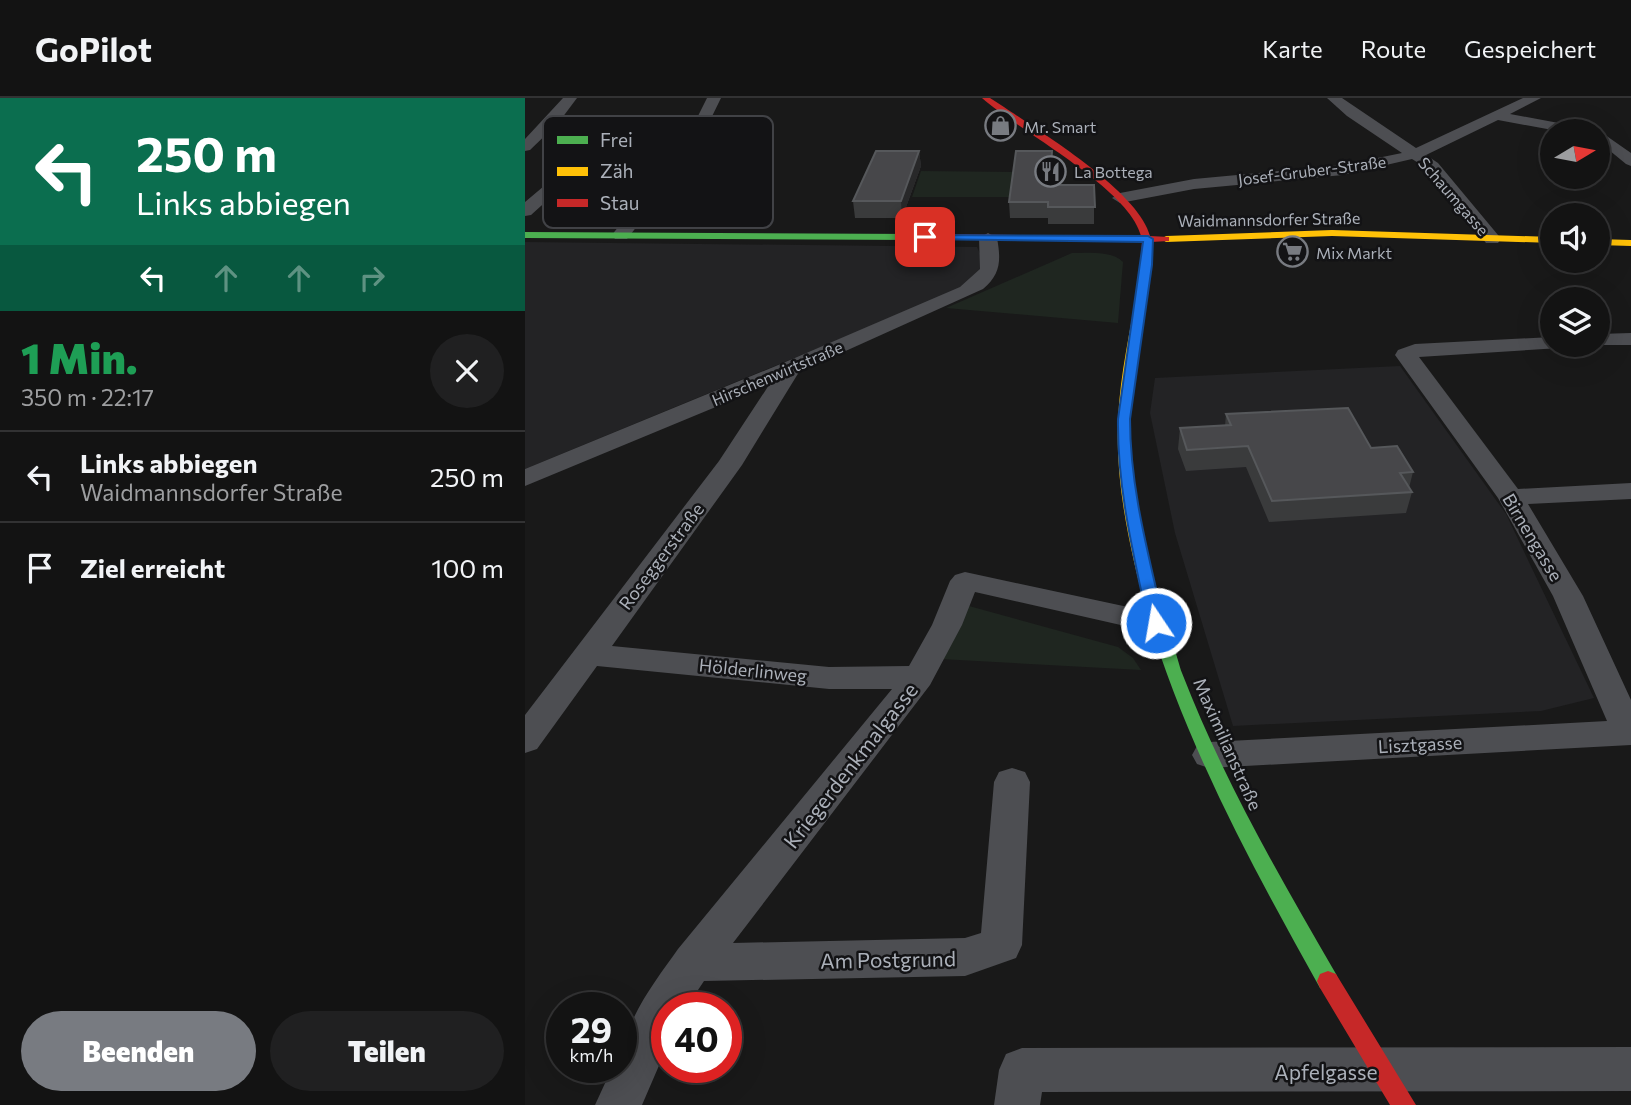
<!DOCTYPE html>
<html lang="de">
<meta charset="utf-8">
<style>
body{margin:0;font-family:Commissioner,sans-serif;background:#202021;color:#f1f3f6;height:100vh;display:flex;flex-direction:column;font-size:26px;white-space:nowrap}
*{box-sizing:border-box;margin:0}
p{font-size:23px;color:#9d9ea0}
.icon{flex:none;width:38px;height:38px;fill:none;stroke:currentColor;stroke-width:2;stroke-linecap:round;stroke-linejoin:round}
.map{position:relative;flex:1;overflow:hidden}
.drawer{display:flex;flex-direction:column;background:#131313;width:525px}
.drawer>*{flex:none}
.top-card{background:#0b6e4f;color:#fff;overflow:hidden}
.needle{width:46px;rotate:80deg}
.controls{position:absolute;left:1015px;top:21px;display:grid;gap:14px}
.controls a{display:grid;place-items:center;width:70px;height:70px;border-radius:50%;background:#131313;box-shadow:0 7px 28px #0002,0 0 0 2px #323233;font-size:35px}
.speed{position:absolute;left:21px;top:894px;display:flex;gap:14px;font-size:35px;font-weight:700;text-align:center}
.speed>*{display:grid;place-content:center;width:91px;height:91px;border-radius:50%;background:#131313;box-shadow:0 7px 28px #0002,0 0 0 2px #323233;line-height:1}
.speed small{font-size:18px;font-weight:400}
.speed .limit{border:10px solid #d22;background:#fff;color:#111}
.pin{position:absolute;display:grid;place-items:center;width:60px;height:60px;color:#fff;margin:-30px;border-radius:14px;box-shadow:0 4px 10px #0006}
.me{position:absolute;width:77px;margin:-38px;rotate:348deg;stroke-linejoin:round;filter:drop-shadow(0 0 5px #0008)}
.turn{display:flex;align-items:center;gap:24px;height:147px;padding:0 21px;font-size:32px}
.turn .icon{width:91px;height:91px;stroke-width:2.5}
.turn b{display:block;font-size:49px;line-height:60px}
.lanes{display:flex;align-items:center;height:66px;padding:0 21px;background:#0003;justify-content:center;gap:35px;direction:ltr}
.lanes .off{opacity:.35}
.round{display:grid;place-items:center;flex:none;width:74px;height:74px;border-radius:37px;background:#202021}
.overview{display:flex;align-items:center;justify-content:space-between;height:119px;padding:0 21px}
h1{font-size:42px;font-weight:800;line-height:52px;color:#1e9e55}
.primary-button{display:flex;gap:14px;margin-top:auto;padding:14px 21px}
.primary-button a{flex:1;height:80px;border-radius:42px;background:#787b81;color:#fff;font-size:28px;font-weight:800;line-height:80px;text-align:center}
.primary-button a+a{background:#202021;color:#f1f3f6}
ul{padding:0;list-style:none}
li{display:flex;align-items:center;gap:21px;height:91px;padding:0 21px;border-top:2px solid #323233}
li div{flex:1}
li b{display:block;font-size:26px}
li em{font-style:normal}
header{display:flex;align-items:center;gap:42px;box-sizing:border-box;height:98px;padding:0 35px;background:#131313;border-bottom:2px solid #323233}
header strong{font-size:33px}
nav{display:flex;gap:38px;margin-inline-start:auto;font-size:24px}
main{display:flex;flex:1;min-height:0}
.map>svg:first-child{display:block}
.built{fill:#232325}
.green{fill:#1f2620}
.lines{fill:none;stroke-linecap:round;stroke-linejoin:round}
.street{fill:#4d4e52;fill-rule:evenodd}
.fast{fill:#4caf50;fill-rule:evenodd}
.slow{fill:#ffc107;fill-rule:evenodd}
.jam{fill:#c62828;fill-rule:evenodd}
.wall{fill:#3a3b3c}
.shaded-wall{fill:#282829}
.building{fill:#47474a;stroke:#56585b;stroke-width:2}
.route{fill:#1a73e8;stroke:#114b97;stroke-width:2}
.labels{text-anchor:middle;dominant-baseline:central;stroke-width:5;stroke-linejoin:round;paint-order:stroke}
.far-poi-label{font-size:16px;fill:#abb0b9;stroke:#131315;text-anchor:start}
.far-street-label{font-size:16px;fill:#abb0b9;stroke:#131315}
.street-label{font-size:18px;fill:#abb0b9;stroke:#131315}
.near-street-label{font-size:21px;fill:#abb0b9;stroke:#131315}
.key{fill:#131315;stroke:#414246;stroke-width:2}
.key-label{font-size:19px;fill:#abb0b9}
</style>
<header>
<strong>GoPilot</strong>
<nav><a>Karte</a><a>Route</a><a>Gespeichert</a></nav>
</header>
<main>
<section class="drawer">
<div class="top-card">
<div class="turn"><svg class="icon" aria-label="left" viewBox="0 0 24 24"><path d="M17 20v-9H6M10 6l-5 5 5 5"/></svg><div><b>250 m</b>Links abbiegen</div></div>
<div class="lanes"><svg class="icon" aria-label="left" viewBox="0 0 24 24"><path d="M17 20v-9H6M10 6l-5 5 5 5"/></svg><svg class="icon off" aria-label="ahead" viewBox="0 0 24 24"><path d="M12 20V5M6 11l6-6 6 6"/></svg><svg class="icon off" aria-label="ahead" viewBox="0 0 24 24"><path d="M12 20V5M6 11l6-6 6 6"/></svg><svg class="icon off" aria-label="right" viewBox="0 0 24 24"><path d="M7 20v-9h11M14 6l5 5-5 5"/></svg></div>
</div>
<div class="overview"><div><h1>1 Min.</h1><p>350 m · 22:17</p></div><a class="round"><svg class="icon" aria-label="close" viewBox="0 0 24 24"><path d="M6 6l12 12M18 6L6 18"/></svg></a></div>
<ul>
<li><svg class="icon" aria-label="left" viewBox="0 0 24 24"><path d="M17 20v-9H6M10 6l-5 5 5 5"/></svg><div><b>Links abbiegen</b><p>Waidmannsdorfer Straße</p></div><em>250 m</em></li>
<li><svg class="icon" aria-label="arrive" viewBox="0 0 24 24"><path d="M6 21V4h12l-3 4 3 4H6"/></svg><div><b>Ziel erreicht</b></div><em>100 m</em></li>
</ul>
<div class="primary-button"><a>Beenden</a><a>Teilen</a></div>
</section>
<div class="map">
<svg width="1106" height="1007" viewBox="0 0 1106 1007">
<rect width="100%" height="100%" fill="#191919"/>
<path class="built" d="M 0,144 L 452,149 L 458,162 L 457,173 L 441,189 L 0,371 Z
M 875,268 L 981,416 L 1069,600 L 1016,613 L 708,628 L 650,435 L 625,315 L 630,280 Z"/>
<path class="green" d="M 396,73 L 489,74 L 486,99 L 387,99 Z
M 547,155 C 563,155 586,152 598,164 L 593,225 L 421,210 Z
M 444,508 L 593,549 L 608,560 L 616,572 L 416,561 Z"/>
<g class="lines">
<path class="street" d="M 38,0 L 52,0 L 34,24 L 5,52 L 0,53 L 0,41 Z
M 182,0 L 196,0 L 169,55 L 102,141 L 90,141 L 87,137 L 90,133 L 155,54 Z
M 802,0 L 817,0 L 891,50 L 998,0 L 1016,0 L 985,16 L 1055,29 L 1062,33 L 1033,33 L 973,22 L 901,57 L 913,65 L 973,137 L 976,141 L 973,145 L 961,145 L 903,71 L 887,61 L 818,77 L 669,91 L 595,105 L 587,100 L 595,95 L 669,81 L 818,67 L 877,55 L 822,18 Z
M 1073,32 L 1106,55 L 1106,68 L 1101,66 L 1073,43 L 1073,33 L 1068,33 Z
M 31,81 L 37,83 L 39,86 L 37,89 L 6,117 L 0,118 L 0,104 L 25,83 Z
M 463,135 L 472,140 C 476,162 476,176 458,191 L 274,274 L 217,367 L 87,548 L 304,569 L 384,568 L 407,527 L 425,483 L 430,477 L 440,474 L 631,515 L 642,518 L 646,525 L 642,532 L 631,535 L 450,494 L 437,527 L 405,587 L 208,845 L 440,840 L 456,835 L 469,684 L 474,674 L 487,670 L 500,674 L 505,684 L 497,847 L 491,860 L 440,878 L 179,883 L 161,910 L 142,910 L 142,949 L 117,1007 L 70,1007 L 87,970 L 96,970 C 96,926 129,885 153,851 L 367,591 L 304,591 L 72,568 L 12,651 L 0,655 L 0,617 L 194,363 L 244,287 L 0,388 L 0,371 L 258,265 L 435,189 L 455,171 L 454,140 Z
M 1106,235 L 1106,247 L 1067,247 L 1073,247 L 1073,236 Z
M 1027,239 L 1027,247 L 1036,247 L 1035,250 L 894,259 L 993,391 L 1106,385 L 1106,401 L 1003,406 L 1058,498 L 1106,602 L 1106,647 L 684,670 L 672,666 L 667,657 L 672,648 L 684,644 L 1082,623 L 1028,498 L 973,400 L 870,257 L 873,252 L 890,246 Z
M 1106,949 L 1106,993 L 517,994 L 515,1007 L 469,1007 L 474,972 L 481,956 L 497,950 Z"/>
<path class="fast" d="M 0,134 L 391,136 L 396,139 L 391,142 L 0,140 Z
M 631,514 C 643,517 652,562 657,575 C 698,681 754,778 811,876 L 814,883 L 811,890 L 803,893 L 795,890 C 728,770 663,651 623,519 Z"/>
<path class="slow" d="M 807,132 L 1027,139 L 1027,145 L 807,138 L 641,144 L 636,141 L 641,138 Z
M 1073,141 L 1106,142 L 1106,148 L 1073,147 Z
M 619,180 L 624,183 C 617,229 607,276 605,322 C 604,390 621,455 639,519 L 631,524 L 623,519 C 606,455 590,389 593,322 C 595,275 606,229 614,183 Z"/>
<path class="jam" d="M 457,0 L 465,0 L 479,9 C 517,35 614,94 625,138 L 644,139 L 644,143 L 626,144 L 623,185 L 614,183 L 617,144 L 388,141 L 386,139 L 391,136 L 616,138 C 604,90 494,33 457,0 Z
M 803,873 L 811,876 L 891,1007 L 865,1007 L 795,890 L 792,883 L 795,876 Z"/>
</g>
<path class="wall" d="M 394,53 L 396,68 L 377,120 L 330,120 L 328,103 Z
M 527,68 L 526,87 L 569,87 L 569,126 L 523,126 L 523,120 L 485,120 L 484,104 Z
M 701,316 L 846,350 L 888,374 L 884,390 L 887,394 L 881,415 L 744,424 L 721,369 L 661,373 L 653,351 L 655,330 L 700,328 Z"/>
<path class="shaded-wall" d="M 394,53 L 396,68 L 377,120 L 376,103 Z
M 527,53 L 527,68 L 525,103 L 525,87 Z"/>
<path class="building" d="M 351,53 L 394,53 L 376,103 L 328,103 Z
M 491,53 L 527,53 L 525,87 L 569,87 L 570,109 L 523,109 L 523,104 L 484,104 Z
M 823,310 L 846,350 L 872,348 L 888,374 L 875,375 L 887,394 L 747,403 L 723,348 L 662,352 L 655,330 L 706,327 L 701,316 Z"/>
<path class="route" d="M 400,137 L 623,138 L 628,141 L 627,167 L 605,321 C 605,391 624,458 639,525 L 637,529 L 625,529 L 623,525 C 609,458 592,391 593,321 L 618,144 L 397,141 L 397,137 Z"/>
<defs>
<symbol id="shop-ring" viewBox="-11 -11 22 22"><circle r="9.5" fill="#131315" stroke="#787b81" stroke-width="1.5"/><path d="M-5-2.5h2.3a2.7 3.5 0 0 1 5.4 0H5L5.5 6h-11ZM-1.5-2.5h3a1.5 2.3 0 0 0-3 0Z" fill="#787b81"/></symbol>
<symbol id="restaurant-ring" viewBox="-11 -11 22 22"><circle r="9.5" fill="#131315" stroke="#787b81" stroke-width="1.5"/><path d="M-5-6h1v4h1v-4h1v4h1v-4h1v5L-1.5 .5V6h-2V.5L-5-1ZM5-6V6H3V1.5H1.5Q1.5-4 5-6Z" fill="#787b81"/></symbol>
<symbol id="supermarket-ring" viewBox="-11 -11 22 22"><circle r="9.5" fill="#131315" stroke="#787b81" stroke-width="1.5"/><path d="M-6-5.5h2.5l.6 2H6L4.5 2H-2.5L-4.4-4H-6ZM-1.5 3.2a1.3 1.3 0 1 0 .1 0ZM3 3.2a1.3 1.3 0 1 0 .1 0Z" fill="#787b81"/></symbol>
</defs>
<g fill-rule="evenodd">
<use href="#shop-ring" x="458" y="10" width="35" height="35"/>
<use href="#restaurant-ring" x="508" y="56" width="35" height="35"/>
<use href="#supermarket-ring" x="750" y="136" width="35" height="35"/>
</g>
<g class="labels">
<g class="far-poi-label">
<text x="499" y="28">Mr. Smart</text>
<text x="549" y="73">La Bottega</text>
<text x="791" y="154">Mix Markt</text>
</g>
<g class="far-street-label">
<text transform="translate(787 72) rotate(-7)">Josef-Gruber-Straße</text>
<text transform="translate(929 98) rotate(49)">Schaumgasse</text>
<text transform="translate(744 121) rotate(-1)">Waidmannsdorfer Straße</text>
<text transform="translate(252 275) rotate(-23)">Hirschenwirtstraße</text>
</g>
<g class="street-label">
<text transform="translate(1008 439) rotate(59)">Birnengasse</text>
<text transform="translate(136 458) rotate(-53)">Roseggerstraße</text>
<text transform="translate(228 572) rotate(6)">Hölderlinweg</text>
<text transform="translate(703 646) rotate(66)">Maximilianstraße</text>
<text transform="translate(895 646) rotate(-3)">Lisztgasse</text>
</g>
<g class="near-street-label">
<text transform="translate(325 667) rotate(-52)">Kriegerdenkmalgasse</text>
<text transform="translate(363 861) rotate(-1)">Am Postgrund</text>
<text x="801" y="973">Apfelgasse</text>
</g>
</g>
<rect x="18" y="18" width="230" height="112" rx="10" class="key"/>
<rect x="32" y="38" width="31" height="8" fill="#4caf50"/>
<rect x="32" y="69" width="31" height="9" fill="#ffc107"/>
<rect x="32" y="101" width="31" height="8" fill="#c62828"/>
<g class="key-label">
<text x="75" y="49">Frei</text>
<text x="75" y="80">Zäh</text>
<text x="75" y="112">Stau</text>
</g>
</svg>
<div class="controls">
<a><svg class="needle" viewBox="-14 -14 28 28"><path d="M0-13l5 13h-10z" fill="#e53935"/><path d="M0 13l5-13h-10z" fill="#9d9ea0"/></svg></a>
<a><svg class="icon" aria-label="sound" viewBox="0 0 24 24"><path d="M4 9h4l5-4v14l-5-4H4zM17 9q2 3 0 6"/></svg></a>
<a><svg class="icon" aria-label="layers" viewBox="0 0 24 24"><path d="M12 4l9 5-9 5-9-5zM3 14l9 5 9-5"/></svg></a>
</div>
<div class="speed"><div>29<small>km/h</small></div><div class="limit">40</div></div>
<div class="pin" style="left:400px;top:139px;background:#d93025"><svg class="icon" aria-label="arrive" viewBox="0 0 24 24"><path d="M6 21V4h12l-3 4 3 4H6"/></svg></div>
<svg class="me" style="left:631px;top:525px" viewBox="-20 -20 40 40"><circle r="17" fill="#1a73e8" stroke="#fff" stroke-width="3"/><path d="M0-11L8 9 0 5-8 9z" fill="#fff"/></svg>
</div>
</main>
